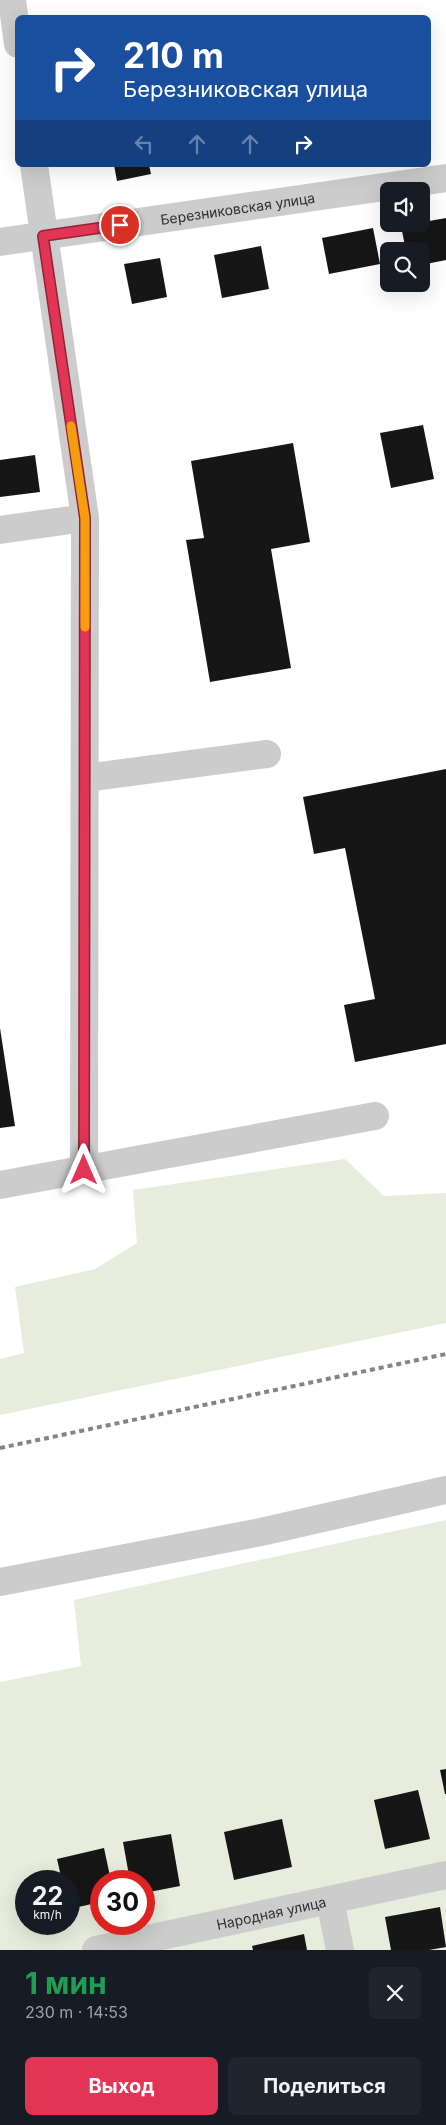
<!DOCTYPE html>
<html lang="ru">
<meta charset="utf-8">
<style>
body{margin:0;font-family:Inter,sans-serif;background:#20242c;color:#f1f3f6;height:100vh;display:flex;flex-direction:column;font-size:19px;white-space:nowrap}
*{box-sizing:border-box;margin:0}
p{font-size:16px;color:#9ea1a6}
.icon{flex:none;width:28px;height:28px;fill:none;stroke:currentColor;stroke-width:2;stroke-linecap:round;stroke-linejoin:round}
.map{position:relative;height:1950px;overflow:hidden}
.panel{display:flex;flex-direction:column;background:#171b24;flex:1}
.panel>*{flex:none}
.hud{position:absolute;left:15px;top:15px;width:416px;height:152px;border-radius:8px;box-shadow:0 5px 20px #0002;background:#1a4fa0;color:#fff;overflow:hidden}
.fabs{position:absolute;left:380px;top:182px;display:grid;gap:10px}
.fabs a{display:grid;place-items:center;width:50px;height:50px;border-radius:8px;background:#171b24;box-shadow:0 5px 20px #0002;font-size:25px}
.speed{position:absolute;left:15px;top:1870px;display:flex;gap:10px;font-size:25px;font-weight:700;text-align:center}
.speed>*{display:grid;place-content:center;width:65px;height:65px;border-radius:50%;background:#171b24;box-shadow:0 5px 20px #0002;line-height:1}
.speed small{font-size:12px;font-weight:400}
.speed .limit{border:8px solid #d22;background:#fff;color:#111}
.pin{position:absolute;display:grid;place-items:center;width:42px;height:42px;color:#fff;margin:-21px;border:2px solid #fff;border-radius:50%;box-shadow:0 1px 5px #0007}
.me{position:absolute;width:55px;margin:-28px;rotate:0deg;stroke-linejoin:round;filter:drop-shadow(0 0 4px #0008)}
.turn{display:flex;align-items:center;gap:18px;height:105px;padding:0 25px;font-size:22px}
.turn .icon{width:65px;height:65px;stroke-width:2.5}
.turn b{display:block;font-size:35px;line-height:42px}
.lanes{display:flex;align-items:center;height:48px;padding:0 25px;background:#0003;justify-content:center;gap:25px;direction:ltr}
.lanes .off{opacity:.35}
.round{display:grid;place-items:center;flex:none;width:52px;height:52px;border-radius:8px;background:#20242c}
.summary{display:flex;align-items:center;justify-content:space-between;height:85px;padding:0 25px}
h1{font-size:30px;font-weight:700;line-height:38px;color:#1e9e55}
.action{display:flex;gap:10px;margin-top:auto;padding:10px 25px}
.action a{flex:1;height:58px;border-radius:8px;background:#e23555;color:#fff;font-size:20px;font-weight:700;line-height:58px;text-align:center}
.action a+a{background:#20242c;color:#f1f3f6}
.map>svg:first-child{display:block}
.green{fill:#e7ecdd;fill-rule:evenodd}
.building{fill:#161616}
.lines{fill:none;stroke-linecap:round;stroke-linejoin:round}
.minor{stroke:#ccc;stroke-width:28}
.rail{stroke:#848484;stroke-width:4;stroke-dasharray:5 4;stroke-linecap:butt}
.route-casing{stroke:#932237;stroke-width:12}
.route{stroke:#e23555;stroke-width:9}
.slow{stroke:#f59e0b;stroke-width:9}
.labels{text-anchor:middle;dominant-baseline:central;stroke-width:5;stroke-linejoin:round;paint-order:stroke}
.street-label{font-size:14px;fill:#2f2f2f;stroke:#fff}
</style>
<div class="map">
<svg width="446" height="1950" viewBox="0 0 446 1950">
<rect width="100%" height="100%" fill="#fff"/>
<path class="green" d="M 345,1159 L 384,1196 L 446,1193 L 446,1323 L 0,1415 L 0,1359 L 24,1353 L 15,1287 L 95,1269 L 137,1243 L 133,1190 Z
M 446,1520 L 446,1950 L 0,1950 L 0,1682 L 81,1666 L 74,1600 ZM 26,1881 L 69,1881 L 69,1924 L 26,1924 ZM 101,1881 L 144,1881 L 144,1924 L 101,1924 Z"/>
<path class="building" d="M 114,165 L 149,165 L 151,174 L 117,181 Z
M 446,218 L 446,260 L 421,265 L 421,251 L 406,251 L 401,226 Z
M 373,228 L 380,264 L 329,274 L 322,238 Z
M 261,246 L 269,289 L 222,298 L 214,255 Z
M 160,258 L 167,297 L 132,304 L 124,264 Z
M 423,425 L 434,479 L 391,488 L 380,433 Z
M 293,443 L 310,542 L 271,549 L 291,668 L 210,682 L 186,540 L 204,538 L 191,461 Z
M 35,455 L 40,492 L 0,497 L 0,460 Z
M 446,769 L 446,1044 L 355,1062 L 344,1005 L 375,999 L 345,848 L 314,854 L 303,797 Z
M 0,1028 L 15,1126 L 0,1128 Z
M 446,1769 L 446,1794 L 445,1794 L 440,1770 Z
M 418,1790 L 430,1839 L 385,1849 L 374,1800 Z
M 282,1819 L 292,1867 L 234,1880 L 224,1832 Z
M 171,1834 L 180,1886 L 144,1893 L 144,1881 L 130,1881 L 123,1842 Z
M 104,1848 L 111,1881 L 101,1881 L 101,1902 L 69,1909 L 69,1881 L 62,1881 L 57,1859 Z
M 440,1907 L 446,1947 L 429,1950 L 391,1950 L 385,1917 Z
M 304,1934 L 307,1950 L 253,1950 L 252,1946 Z"/>
<g class="lines">
<g class="minor">
<path d="M 12,0 L 18,44"/>
<path d="M 34,165 L 85,518 L 84,1170"/>
<path id="s1" d="M 0,242 L 446,178"/>
<path d="M 0,530 L 85,518"/>
<path d="M 85,778 L 267,754"/>
<path d="M 0,1185 L 375,1116"/>
<path d="M 0,1582 L 261,1532 L 446,1490"/>
<path d="M 330,1900 L 340,1950"/>
<path id="s2" d="M 96,1950 L 446,1875"/>
</g>
<path class="rail" d="M 0,1448 L 446,1354"/>
</g>
<g class="lines">
<defs>
<path id="route" d="M 84,1170 L 85,518 L 43,236 L 120,225"/>
</defs>
<use href="#route" class="route-casing"/>
<use href="#route" class="route"/>
<path class="slow" d="M 71,426 L 85,518 L 85,627"/>
</g>
<g class="labels">
<g class="street-label">
<text stroke="none"><textPath href="#s1" startOffset="240">Березниковская улица</textPath></text>
<text stroke="none"><textPath href="#s2" startOffset="179">Народная улица</textPath></text>
</g>
</g>
</svg>
<div class="fabs">
<a><svg class="icon" aria-label="sound" viewBox="0 0 24 24"><path d="M4 9h4l5-4v14l-5-4H4zM17 9q2 3 0 6"/></svg></a>
<a><svg class="icon" aria-label="search" viewBox="0 0 24 24"><circle cx="10" cy="10" r="6"/><path d="M15 15l6 6"/></svg></a>
</div>
<div class="speed"><div>22<small>km/h</small></div><div class="limit">30</div></div>
<div class="pin" style="left:120px;top:225px;background:#d93025"><svg class="icon" aria-label="arrive" viewBox="0 0 24 24"><path d="M6 21V4h12l-3 4 3 4H6"/></svg></div>
<svg class="me" style="left:84px;top:1170px" viewBox="-20 -20 40 40"><path d="M0-17L14 15 0 8-14 15z" fill="#e23555" stroke="#fff" stroke-width="4"/></svg>
<div class="hud">
<div class="turn"><svg class="icon" aria-label="right" viewBox="0 0 24 24"><path d="M7 20v-9h11M14 6l5 5-5 5"/></svg><div><b>210 m</b>Березниковская улица</div></div>
<div class="lanes"><svg class="icon off" aria-label="left" viewBox="0 0 24 24"><path d="M17 20v-9H6M10 6l-5 5 5 5"/></svg><svg class="icon off" aria-label="ahead" viewBox="0 0 24 24"><path d="M12 20V5M6 11l6-6 6 6"/></svg><svg class="icon off" aria-label="ahead" viewBox="0 0 24 24"><path d="M12 20V5M6 11l6-6 6 6"/></svg><svg class="icon" aria-label="right" viewBox="0 0 24 24"><path d="M7 20v-9h11M14 6l5 5-5 5"/></svg></div>
</div>
</div>
<section class="panel">
<div class="summary"><div><h1>1 мин</h1><p>230 m · 14:53</p></div><a class="round"><svg class="icon" aria-label="close" viewBox="0 0 24 24"><path d="M6 6l12 12M18 6L6 18"/></svg></a></div>
<div class="action"><a>Выход</a><a>Поделиться</a></div>
</section>
